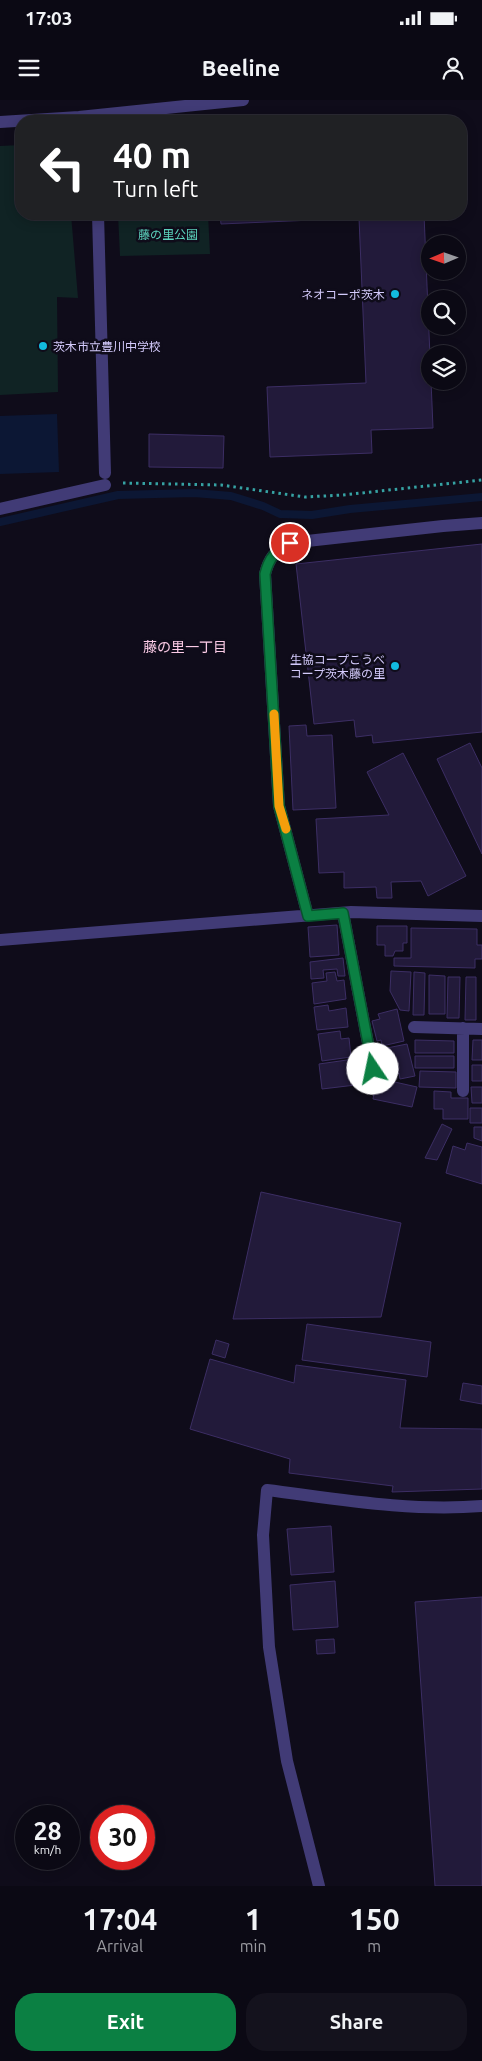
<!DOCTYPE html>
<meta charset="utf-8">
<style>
body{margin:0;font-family:Ubuntu,"Noto Sans JP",sans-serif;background:#14121d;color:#f1f3f6;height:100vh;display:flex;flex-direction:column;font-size:19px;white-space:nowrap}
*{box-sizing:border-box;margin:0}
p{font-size:16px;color:#9a9aa0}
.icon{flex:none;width:28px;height:28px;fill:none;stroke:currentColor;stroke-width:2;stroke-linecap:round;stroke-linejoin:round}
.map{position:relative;height:1786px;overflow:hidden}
.details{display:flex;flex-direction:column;background:#0b0914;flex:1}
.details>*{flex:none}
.hud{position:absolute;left:15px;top:15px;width:452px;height:105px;border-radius:20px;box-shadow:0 2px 12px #0003,0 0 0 1px #2b2a34;background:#202124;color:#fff;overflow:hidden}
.needle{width:32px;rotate:268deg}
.tools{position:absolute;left:421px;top:135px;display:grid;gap:10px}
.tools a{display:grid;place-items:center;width:45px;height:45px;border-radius:50%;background:#0b0914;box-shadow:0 2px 12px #0003,0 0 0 1px #2b2a34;font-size:25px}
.speed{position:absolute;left:15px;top:1705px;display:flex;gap:10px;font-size:25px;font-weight:700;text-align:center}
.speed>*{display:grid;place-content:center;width:65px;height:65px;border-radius:50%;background:#0b0914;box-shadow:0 2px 12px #0003,0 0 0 1px #2b2a34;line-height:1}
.speed small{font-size:12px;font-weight:400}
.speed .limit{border:8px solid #d22;background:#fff;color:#111}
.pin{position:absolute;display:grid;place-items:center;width:42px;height:42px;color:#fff;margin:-21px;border:2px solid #fff;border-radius:50%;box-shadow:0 1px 5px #0007}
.me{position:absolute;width:55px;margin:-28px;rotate:349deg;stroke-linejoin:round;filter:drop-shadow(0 0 4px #0008)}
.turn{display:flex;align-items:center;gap:18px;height:105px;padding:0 15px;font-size:22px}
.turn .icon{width:65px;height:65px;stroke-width:2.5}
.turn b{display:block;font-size:35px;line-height:42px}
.eta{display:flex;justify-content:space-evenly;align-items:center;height:85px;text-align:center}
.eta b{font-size:30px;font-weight:700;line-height:35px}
.cta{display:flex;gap:10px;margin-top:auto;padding:10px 15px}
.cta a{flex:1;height:58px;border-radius:20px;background:#0b8043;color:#fff;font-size:20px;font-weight:700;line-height:58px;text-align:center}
.cta a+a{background:#14121d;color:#f1f3f6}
.status{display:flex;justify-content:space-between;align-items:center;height:35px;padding:0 25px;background:#0b0914;direction:ltr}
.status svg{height:14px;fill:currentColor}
header{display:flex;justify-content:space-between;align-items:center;height:65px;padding:0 15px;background:#0b0914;font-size:22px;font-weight:700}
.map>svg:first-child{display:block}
.green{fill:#102324}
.water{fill:#0c1734}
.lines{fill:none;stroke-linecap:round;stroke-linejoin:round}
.stream{stroke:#0c1734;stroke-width:8}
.building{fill:#221a3a;stroke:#3c2e64}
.path{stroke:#36a2a3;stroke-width:3;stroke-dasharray:2.5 4;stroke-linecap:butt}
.street{stroke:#413b76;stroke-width:12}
.route-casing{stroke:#07532c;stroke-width:12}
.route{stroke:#0b8043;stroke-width:9}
.slow{stroke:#f59e0b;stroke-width:9}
.poi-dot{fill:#12bbde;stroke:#0f0c1a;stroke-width:2}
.labels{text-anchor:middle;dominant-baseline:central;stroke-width:5;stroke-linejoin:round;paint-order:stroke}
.park-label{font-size:12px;fill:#5dd3be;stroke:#0f0c1a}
.poi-label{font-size:12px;fill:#d3cafb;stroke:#0f0c1a;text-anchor:end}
.neighbourhood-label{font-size:14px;fill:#fbcbe6;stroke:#0f0c1a}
</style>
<div class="status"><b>17:03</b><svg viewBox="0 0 49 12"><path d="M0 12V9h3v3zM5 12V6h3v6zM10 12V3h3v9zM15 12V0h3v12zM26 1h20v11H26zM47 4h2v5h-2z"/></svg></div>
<header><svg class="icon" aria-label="menu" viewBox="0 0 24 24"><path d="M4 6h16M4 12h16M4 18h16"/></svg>Beeline<svg class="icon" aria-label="person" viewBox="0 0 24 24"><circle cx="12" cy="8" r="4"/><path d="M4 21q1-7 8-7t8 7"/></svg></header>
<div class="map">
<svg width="482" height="1786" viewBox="0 0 482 1786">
<rect width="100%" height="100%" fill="#0f0c1a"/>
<path class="green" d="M 21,45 L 21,114 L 71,114 L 78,198 L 57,197 L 58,292 L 0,295 L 0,46 Z
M 118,114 L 208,114 L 210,154 L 120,156 Z"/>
<path class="water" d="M 57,314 L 59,372 L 0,374 L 0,316 Z"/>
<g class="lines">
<path class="stream" d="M 0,422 L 118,395 L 194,393 L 231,396 L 263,406 L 280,414 L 312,415 L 350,409 L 482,397"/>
</g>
<path class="building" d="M 220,114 L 424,114 L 433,328 L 371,330 L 372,353 L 270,357 L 267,287 L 366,283 L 359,118 L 221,124 Z
M 149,334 L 224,336 L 223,368 L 149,367 Z
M 482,444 L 482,632 L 373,643 L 372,635 L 356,637 L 354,620 L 314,624 L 296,464 Z
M 306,625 L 307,636 L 332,635 L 336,708 L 293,710 L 289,626 Z
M 470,643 L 482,668 L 482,754 L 437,659 Z
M 403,653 L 466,776 L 428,796 L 421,781 L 391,782 L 392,798 L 377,798 L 376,787 L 344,788 L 344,772 L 319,773 L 316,719 L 389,715 L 367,672 Z
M 337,825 L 339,855 L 310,857 L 308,827 Z
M 377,826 L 407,826 L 407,843 L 403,843 L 403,851 L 395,851 L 393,856 L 385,856 L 385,845 L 377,845 Z
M 411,828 L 477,829 L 477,845 L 482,845 L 482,859 L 475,859 L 475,868 L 394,866 L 394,858 L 411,858 Z
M 343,858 L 345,876 L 338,876 L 337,869 L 323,870 L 324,878 L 311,879 L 310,862 Z
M 391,871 L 411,872 L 409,911 L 400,910 L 390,891 Z
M 335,872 L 337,881 L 344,880 L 346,899 L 314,904 L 312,883 L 327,881 L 326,873 Z
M 414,872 L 425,873 L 424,915 L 413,915 Z
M 429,875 L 445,876 L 445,914 L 429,914 Z
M 448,877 L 460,877 L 459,918 L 447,918 Z
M 466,877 L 476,877 L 476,920 L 465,920 Z
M 328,905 L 329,911 L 346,908 L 348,927 L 317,930 L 314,907 Z
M 397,909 L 404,941 L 382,946 L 381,940 L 377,941 L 372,921 L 380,919 L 378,914 Z
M 340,931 L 341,939 L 349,938 L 351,957 L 322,961 L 318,934 Z
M 415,940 L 454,941 L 454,953 L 415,953 Z
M 473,940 L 482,940 L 482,960 L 472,960 Z
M 407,944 L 415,976 L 400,979 L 399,973 L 388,975 L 383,955 L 388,954 L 387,948 Z
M 415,956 L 454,956 L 454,968 L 415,968 Z
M 361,958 L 364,984 L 322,989 L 319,964 Z
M 472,965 L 482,965 L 482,981 L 472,981 Z
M 420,971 L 456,972 L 456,988 L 419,987 Z
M 377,978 L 417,987 L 412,1007 L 373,999 Z
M 471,987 L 482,987 L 482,1003 L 472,1003 Z
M 434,991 L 451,992 L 451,998 L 468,998 L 468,1019 L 443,1019 L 443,1009 L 434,1009 Z
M 470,1008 L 482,1008 L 482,1023 L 470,1023 Z
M 442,1024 L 452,1029 L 437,1060 L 425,1058 Z
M 474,1027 L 482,1027 L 482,1041 L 474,1038 Z
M 467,1043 L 482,1047 L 482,1084 L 446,1073 L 453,1046 L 465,1050 Z
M 261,1092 L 401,1123 L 381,1217 L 233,1219 Z
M 307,1224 L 431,1242 L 427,1277 L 302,1260 Z
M 216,1240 L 229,1244 L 225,1258 L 212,1254 Z
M 210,1259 L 294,1283 L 296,1265 L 406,1280 L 400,1328 L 482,1329 L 482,1389 L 392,1392 L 393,1386 L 289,1373 L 290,1359 L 190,1329 Z
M 463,1283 L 482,1286 L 482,1304 L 460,1300 Z
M 331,1426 L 334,1472 L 291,1475 L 287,1429 Z
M 335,1481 L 338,1527 L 293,1530 L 290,1485 Z
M 482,1497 L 482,1786 L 435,1786 L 415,1502 Z
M 334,1539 L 335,1553 L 317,1554 L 316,1540 Z"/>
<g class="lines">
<path class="path" d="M 123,383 L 221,385 L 305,397 L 343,395 L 482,380"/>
<path class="street" d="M 0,22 L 79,17 L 243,0
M 98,114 L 105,373
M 0,409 L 105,385
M 343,813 L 373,969
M 308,816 L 279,706 L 265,474 C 269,458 275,451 289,443 L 443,426 L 482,423
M 0,840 L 351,812 L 482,816
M 414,927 L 482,929
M 463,991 L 463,928
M 319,1786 L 287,1661 L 269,1547 L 263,1435 L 267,1390 C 338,1399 410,1412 482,1406"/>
</g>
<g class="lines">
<defs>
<path id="route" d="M 290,443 C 275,451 269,458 265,474 L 279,706 L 308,816 L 343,813 L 373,969"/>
</defs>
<use href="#route" class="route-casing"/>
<use href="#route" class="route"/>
<path class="slow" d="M 274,614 L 279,706 L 286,729"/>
</g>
<g class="poi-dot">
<circle cx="395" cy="194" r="5"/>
<circle cx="43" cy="246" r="5"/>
<circle cx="395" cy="566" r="5"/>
</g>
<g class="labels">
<g class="park-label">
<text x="168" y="134">藤の里公園</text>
</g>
<g class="poi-label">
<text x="385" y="194">ネオコーポ茨木</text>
<text x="53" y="246" text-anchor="start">茨木市立豊川中学校</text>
<text x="385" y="559">生協コープこうべ<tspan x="385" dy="14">コープ茨木藤の里</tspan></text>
</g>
<g class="neighbourhood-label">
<text x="185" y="547">藤の里一丁目</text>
</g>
</g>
</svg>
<div class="tools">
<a><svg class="needle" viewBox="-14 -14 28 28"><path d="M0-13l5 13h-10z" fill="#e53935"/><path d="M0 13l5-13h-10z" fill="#9a9aa0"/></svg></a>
<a><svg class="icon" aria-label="search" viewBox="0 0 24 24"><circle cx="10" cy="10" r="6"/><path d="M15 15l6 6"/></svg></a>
<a><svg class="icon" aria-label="layers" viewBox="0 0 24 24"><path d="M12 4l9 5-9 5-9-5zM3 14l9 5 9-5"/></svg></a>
</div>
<div class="speed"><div>28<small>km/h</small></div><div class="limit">30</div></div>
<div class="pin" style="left:290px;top:443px;background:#d93025"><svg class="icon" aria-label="arrive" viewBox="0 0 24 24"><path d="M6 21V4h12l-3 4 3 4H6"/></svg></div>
<svg class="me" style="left:373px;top:969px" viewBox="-20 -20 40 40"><circle r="19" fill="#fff"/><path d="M0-13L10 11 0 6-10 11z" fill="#0b8043"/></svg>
<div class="hud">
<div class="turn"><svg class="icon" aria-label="left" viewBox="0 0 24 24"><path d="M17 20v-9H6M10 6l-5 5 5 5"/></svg><div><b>40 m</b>Turn left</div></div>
</div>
</div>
<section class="details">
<div class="eta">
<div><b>17:04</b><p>Arrival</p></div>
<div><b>1</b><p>min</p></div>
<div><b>150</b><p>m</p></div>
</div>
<div class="cta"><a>Exit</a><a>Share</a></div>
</section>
